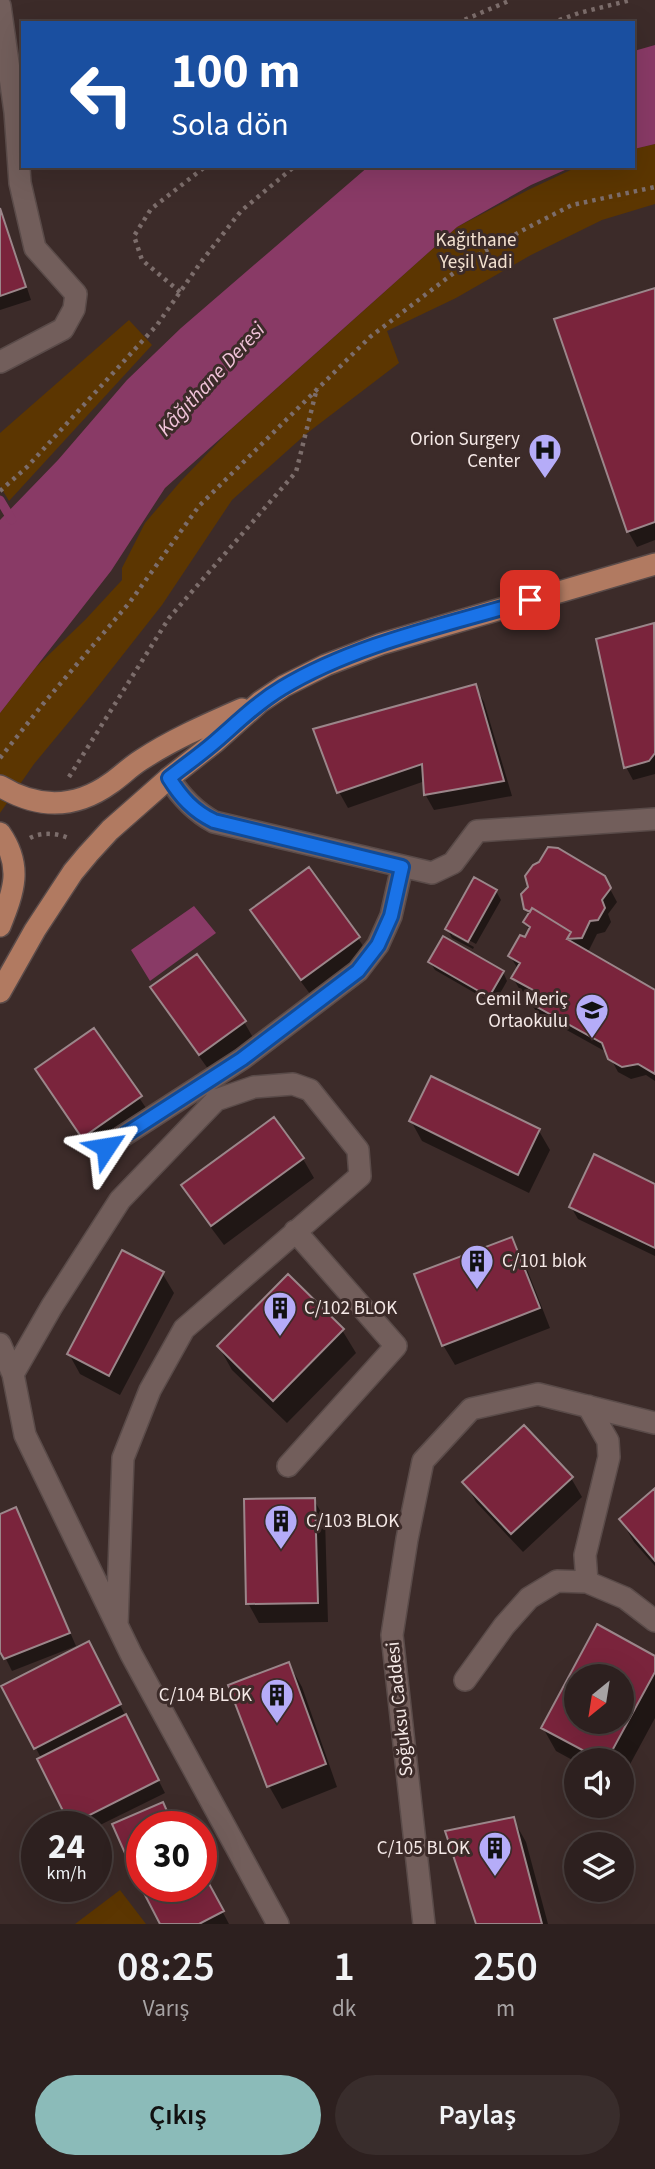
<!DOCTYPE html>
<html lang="tr">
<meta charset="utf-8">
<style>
body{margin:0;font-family:"Source Sans 3",sans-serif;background:#392d2c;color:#f1f3f6;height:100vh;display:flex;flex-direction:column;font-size:26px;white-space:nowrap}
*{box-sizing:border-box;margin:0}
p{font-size:23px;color:#a7a3a4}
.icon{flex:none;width:38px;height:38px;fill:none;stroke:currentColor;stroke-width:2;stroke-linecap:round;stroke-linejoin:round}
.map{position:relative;height:1924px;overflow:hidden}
.details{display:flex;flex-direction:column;background:#2d201f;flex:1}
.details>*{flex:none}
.banner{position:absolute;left:21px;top:21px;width:614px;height:147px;border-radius:0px;box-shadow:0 7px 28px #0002,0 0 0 2px #483e3d;background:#1a4fa0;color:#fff;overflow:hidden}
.needle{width:46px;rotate:210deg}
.tools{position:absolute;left:564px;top:1664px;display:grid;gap:14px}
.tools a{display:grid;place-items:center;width:70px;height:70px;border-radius:50%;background:#2d201f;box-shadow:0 7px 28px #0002,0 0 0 2px #483e3d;font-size:35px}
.speed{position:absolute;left:21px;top:1811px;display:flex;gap:14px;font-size:35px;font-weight:700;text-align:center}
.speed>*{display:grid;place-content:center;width:91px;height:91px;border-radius:50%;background:#2d201f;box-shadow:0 7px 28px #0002,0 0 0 2px #483e3d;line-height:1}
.speed small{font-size:18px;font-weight:400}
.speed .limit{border:10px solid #d22;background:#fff;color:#111}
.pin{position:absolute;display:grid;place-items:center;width:60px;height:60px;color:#fff;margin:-30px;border-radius:14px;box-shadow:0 4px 10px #0006}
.me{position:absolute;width:77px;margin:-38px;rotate:57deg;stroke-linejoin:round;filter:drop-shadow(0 0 5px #0008)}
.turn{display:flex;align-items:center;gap:24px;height:147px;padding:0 35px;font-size:32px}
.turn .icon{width:91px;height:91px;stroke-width:2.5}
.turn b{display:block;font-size:49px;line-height:60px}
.eta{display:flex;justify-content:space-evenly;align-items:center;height:119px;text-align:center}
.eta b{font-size:42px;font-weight:600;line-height:49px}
.button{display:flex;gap:14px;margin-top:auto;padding:14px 35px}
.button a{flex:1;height:80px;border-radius:42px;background:#8bbbb9;color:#111;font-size:28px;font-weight:600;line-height:80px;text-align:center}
.button a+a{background:#392d2c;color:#f1f3f6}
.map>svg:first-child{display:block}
.green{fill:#5c3601}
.water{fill:#893a66}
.shadow{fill:#0007;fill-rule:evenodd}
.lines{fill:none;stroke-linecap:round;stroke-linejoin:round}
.stream{stroke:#893a66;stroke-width:9}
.building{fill:#7a243c;stroke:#9b868a;stroke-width:2;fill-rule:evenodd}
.minor-casing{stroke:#5a4b49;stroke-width:24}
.major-casing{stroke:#5a4b49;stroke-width:24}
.path{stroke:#7c6d6b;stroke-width:4.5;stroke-dasharray:3.5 5;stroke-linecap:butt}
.minor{stroke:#725e5b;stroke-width:21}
.major{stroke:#b17a61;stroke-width:21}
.route-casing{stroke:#114b97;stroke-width:18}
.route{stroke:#1a73e8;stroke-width:12}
.labels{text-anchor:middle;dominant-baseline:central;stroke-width:6;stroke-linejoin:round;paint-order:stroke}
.park-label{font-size:19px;fill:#f3e1d0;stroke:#3c2b29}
.poi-label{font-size:19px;fill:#f5e9e7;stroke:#3c2b29;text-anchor:end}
.street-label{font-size:19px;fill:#f5e9e7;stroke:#3c2b29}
.water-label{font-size:21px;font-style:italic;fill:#f1c3d9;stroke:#3c2b29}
</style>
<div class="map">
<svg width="655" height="1924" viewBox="0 0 655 1924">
<rect width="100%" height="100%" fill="#3c2b29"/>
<path class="green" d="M 655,144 L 655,204 L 602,220 L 531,255 L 456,298 L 387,331 L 399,363 L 306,434 L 232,500 L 162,605 L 92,694 L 34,764 L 0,813 L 0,713 L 35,668 L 85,620 L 122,580 L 122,568 L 145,523 L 180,482 L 228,432 L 457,227 L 528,190 L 579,166 L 634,166 L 634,149 Z
M 129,320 L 152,345 L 9,501 L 0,486 L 0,433 Z
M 120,1890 L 146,1924 L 75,1924 Z"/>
<path class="water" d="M 655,45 L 655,144 L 634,149 L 634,51 Z
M 369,166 L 574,166 L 531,185 L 457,227 L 165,488 L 111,571 L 0,713 L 0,520 L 58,460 L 127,380 L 181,328 Z
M 194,906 L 216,933 L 150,981 L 131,950 Z"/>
<path class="shadow" d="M 0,206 L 31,300 L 0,310 Z
M 655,290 L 655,540 L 637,547 L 628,531 Z
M 653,625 L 655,628 L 655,774 L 633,780 L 626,767 L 598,640 Z
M 475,686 L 484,702 L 512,796 L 434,810 L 425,794 L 425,781 L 348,808 L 339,792 Z
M 604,878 L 617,902 L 608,914 L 611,922 L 605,932 L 597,934 L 589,950 L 583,950 L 655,992 L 655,1081 L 646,1075 L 631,1079 L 618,1072 L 608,1053 L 538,1014 L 530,1002 L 533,997 L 520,990 L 513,978 L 518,969 L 510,956 L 526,939 L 529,930 L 525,923 L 530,915 L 526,908 Z
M 496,891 L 501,900 L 476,944 L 452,931 L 452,935 L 474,947 L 473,949 L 452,938 L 447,929 Z
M 252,911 L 358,938 L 370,957 L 313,998 L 263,930 Z
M 430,962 L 503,972 L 507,981 L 494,1004 L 435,970 Z
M 152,988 L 244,1022 L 255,1041 L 211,1073 L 164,1007 Z
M 94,1030 L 152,1117 L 95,1156 L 37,1070 Z
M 411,1121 L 539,1131 L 550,1150 L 529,1193 L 422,1141 Z
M 303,1159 L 314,1178 L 224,1245 L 194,1205 L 183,1185 Z
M 655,1186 L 655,1256 L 578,1219 L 571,1207 Z
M 511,1239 L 523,1259 L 550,1328 L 455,1365 L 443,1345 Z
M 162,1273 L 174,1293 L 120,1395 L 80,1374 L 69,1354 Z
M 342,1330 L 356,1353 L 287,1423 L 232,1370 L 219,1347 Z
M 571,1478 L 582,1497 L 523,1552 L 476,1502 L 465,1482 Z
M 655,1490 L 655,1566 L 634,1542 L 621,1520 Z
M 314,1500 L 325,1519 L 328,1622 L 259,1623 L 248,1603 Z
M 0,1516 L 22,1522 L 76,1646 L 12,1671 L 0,1647 Z
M 598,1627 L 655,1658 L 655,1718 L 621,1781 L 621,1760 L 576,1762 L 556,1751 L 543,1728 ZM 576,1676 L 621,1676 L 621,1722 L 576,1722 Z
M 95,1656 L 165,1793 L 96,1827 L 73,1827 L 39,1759 L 41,1758 L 4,1686 Z
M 289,1664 L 302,1687 L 337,1787 L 282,1809 L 269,1786 Z
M 513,1819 L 526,1842 L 548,1924 L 478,1924 Z
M 114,1825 L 173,1827 L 142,1827 L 142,1886 Z
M 201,1871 L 229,1924 L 162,1924 L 201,1886 Z"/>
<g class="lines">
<path class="stream" d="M 0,500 L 12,520"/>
</g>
<path class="building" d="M 0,208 L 26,287 L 0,296 Z
M 655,288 L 655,522 L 627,532 L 554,319 Z
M 654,623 L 655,753 L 649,761 L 624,768 L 596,639 Z
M 476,684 L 504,781 L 424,795 L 422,764 L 337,793 L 313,729 Z
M 548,847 L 558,848 L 605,876 L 611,888 L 602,900 L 605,908 L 598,920 L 590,921 L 582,938 L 567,939 L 571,932 L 532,908 L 530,912 L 524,909 L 521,894 L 528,887 L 525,876 L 533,865 L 539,862 Z
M 309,867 L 360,937 L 301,980 L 250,910 Z
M 474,877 L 497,890 L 468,942 L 445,929 Z
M 532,908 L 571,932 L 567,939 L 655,990 L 655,1074 L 638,1064 L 622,1067 L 608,1059 L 602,1043 L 528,1002 L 535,991 L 511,978 L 520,963 L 508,956 L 520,935 L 525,937 L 530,927 L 523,922 Z
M 443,936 L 504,971 L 489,997 L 428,962 Z
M 197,954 L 246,1021 L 199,1055 L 150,987 Z
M 94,1028 L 142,1096 L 82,1138 L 35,1069 Z
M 431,1076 L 540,1129 L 518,1175 L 409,1121 Z
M 274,1117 L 304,1158 L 211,1226 L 181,1185 Z
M 594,1154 L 655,1184 L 655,1248 L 569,1207 Z
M 512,1237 L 540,1308 L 442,1346 L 414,1274 Z
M 122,1250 L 164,1272 L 109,1376 L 67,1354 Z
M 288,1274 L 344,1329 L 273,1401 L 217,1346 Z
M 524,1425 L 573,1477 L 511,1534 L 462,1482 Z
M 655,1488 L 655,1561 L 619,1519 Z
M 315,1498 L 318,1603 L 246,1604 L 244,1499 Z
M 16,1507 L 70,1633 L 4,1659 L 0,1652 L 0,1514 Z
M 597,1624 L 655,1656 L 655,1672 L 607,1760 L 601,1760 L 541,1728 ZM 576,1676 L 621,1676 L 621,1722 L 576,1722 Z
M 89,1641 L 121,1704 L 34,1749 L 1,1686 Z
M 289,1662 L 326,1764 L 267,1787 L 228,1685 Z
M 126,1714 L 159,1780 L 70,1825 L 37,1759 Z
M 163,1802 L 174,1827 L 142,1827 L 142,1854 L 128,1860 L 112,1824 Z
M 514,1817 L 542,1924 L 476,1924 L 445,1831 Z
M 142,1865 L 142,1886 L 201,1886 L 201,1869 L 224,1911 L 199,1924 L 160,1924 L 132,1870 Z"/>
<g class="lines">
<defs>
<path id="minor" d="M 0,6 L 15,112 L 20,183 L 35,248 L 76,294 L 74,309 L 63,329 L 0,362
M 169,778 C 181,797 194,811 214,822 L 432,873 L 453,863 L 477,831 L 655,819
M 106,1147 L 242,1059 L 358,971 L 378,945 L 391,916 L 402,867
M 0,1344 L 13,1374 L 25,1435 L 131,1654 L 278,1924
M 13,1374 L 52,1306 L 120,1200 L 216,1100 L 254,1087 L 293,1084 L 310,1090 L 358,1150 L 360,1176 L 184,1329 L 150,1390 L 123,1458 L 117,1625
M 288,1466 L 396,1346 L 295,1231
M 587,1582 L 585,1555 L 609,1457 L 608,1441 L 588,1406
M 465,1680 L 504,1626 L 529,1598 L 557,1581 L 587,1582 L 625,1598 L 655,1621
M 424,1924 L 392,1635 L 407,1539 L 423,1461 L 471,1409 L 538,1394 L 655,1423"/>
<path id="major" d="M 0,786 C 38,809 75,809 111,783 C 121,776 130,767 141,760 C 173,739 208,724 242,709
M 0,833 C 23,866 14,891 0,926
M 0,992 L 35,930 L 73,872 L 88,854 L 110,830 L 169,778 L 215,742 L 260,702 L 284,686 L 326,665 L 381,644 L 655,564"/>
</defs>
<use href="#minor" class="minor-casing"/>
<use href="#major" class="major-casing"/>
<path class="path" d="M 457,23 L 511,0
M 551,23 L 579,13 L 631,0
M 180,292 L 142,260 L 134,236 L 151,209 L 206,166
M 0,491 L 27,467 L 157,325 L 201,262 L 241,211 L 295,166
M 0,758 L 43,704 L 130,602 L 199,506 L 370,337 L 476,256 L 527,228 L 572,205 L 655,187
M 69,777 L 169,618 L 296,472 L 317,388
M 30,838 C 41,832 57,833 68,838"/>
<use href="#minor" class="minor"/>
<use href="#major" class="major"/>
</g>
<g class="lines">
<defs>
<path id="route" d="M 106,1147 L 242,1059 L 358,971 L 378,945 L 391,916 L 402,867 L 214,821 C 193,811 181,797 169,778 C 184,766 200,755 215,742 C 237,723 257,703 282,688 C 357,643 447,625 530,600"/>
</defs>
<use href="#route" class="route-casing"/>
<use href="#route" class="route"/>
</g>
<defs>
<symbol id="hospital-pin" viewBox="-11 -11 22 30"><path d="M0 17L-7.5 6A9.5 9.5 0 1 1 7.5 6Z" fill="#b5acf8" stroke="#3c2b29"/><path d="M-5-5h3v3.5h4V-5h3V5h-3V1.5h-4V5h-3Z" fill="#111"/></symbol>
<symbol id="school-pin" viewBox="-11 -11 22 30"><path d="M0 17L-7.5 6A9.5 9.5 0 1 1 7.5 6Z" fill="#b5acf8" stroke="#3c2b29"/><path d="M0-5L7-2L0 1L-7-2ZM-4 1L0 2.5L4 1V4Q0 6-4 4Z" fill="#111"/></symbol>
<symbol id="building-pin" viewBox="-11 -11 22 30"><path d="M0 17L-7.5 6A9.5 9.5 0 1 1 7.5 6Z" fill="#b5acf8" stroke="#3c2b29"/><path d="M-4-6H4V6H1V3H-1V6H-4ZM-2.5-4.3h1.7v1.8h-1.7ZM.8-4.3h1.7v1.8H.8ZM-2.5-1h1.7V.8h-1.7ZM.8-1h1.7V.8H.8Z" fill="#111"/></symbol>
</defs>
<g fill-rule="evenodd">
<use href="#hospital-pin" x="526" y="431" width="38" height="52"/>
<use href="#school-pin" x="573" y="991" width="38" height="52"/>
<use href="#building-pin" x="458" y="1242" width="38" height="52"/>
<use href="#building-pin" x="261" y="1289" width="38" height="52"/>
<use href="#building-pin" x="262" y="1502" width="38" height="52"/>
<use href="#building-pin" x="258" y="1676" width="38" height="52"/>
<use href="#building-pin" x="476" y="1829" width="38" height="52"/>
</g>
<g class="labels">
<g class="park-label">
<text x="476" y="240">Kağıthane<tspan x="476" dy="22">Yeşil Vadi</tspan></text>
</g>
<g class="poi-label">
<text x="520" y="439">Orion Surgery<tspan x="520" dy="22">Center</tspan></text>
<text x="568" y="999">Cemil Meriç<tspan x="568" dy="22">Ortaokulu</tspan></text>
<text x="502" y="1261" text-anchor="start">C/101 blok</text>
<text x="304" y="1308" text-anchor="start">C/102 BLOK</text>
<text x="306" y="1521" text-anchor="start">C/103 BLOK</text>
<text x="252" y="1695">C/104 BLOK</text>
<text x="470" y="1848">C/105 BLOK</text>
</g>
<g class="street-label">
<text transform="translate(400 1709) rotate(-96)">Soğuksu Caddesi</text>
</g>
<g class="water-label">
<text transform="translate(211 379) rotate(-47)">Kâğıthane Deresi</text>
</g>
</g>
</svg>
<div class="tools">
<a><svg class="needle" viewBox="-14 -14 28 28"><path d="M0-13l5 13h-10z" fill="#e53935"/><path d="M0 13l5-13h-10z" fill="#a7a3a4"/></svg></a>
<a><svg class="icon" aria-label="sound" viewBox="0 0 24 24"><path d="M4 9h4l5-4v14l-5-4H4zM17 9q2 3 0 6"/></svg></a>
<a><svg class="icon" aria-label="layers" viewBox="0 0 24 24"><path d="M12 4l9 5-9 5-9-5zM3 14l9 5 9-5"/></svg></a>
</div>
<div class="speed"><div>24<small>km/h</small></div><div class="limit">30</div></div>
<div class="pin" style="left:530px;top:600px;background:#d93025"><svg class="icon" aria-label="arrive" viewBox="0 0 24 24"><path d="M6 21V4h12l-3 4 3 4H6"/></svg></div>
<svg class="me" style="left:106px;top:1147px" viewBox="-20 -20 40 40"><path d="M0-17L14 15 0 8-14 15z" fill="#1a73e8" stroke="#fff" stroke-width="4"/></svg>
<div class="banner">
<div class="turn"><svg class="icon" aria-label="left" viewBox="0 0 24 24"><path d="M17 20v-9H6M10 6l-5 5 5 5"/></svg><div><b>100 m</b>Sola dön</div></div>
</div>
</div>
<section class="details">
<div class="eta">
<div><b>08:25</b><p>Varış</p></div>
<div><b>1</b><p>dk</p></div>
<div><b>250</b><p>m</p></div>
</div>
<div class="button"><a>Çıkış</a><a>Paylaş</a></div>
</section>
